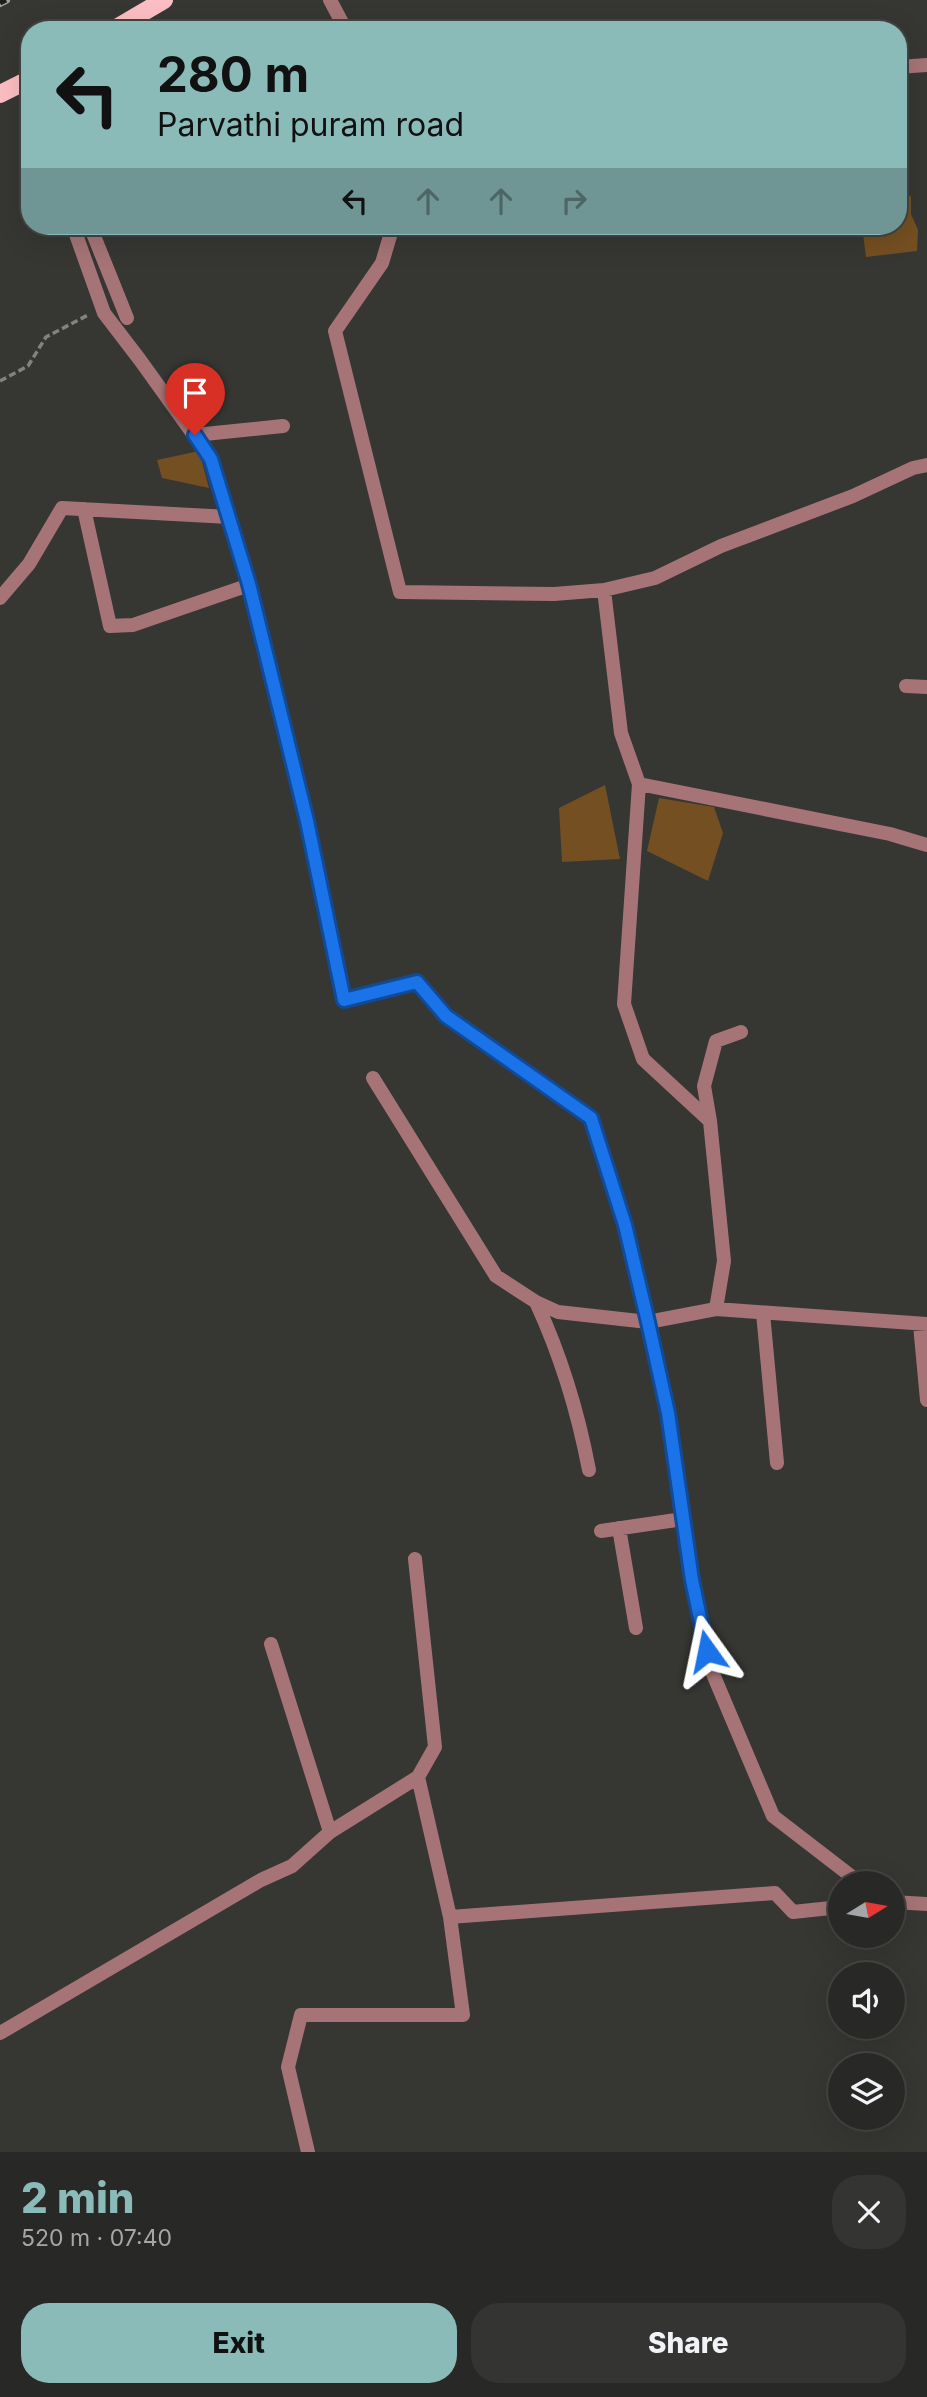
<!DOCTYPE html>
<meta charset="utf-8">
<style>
body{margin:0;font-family:Inter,sans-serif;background:#343432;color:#f1f3f6;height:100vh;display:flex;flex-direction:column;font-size:26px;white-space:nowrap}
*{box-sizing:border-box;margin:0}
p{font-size:23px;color:#a5a6a7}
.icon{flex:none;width:38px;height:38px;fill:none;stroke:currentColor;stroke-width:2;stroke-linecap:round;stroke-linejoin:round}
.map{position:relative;height:2152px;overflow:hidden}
.side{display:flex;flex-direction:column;background:#282826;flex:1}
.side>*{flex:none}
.guide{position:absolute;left:21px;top:21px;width:886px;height:214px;border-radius:28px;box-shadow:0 7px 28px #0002,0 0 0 2px #444443;background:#8bbbb9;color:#111;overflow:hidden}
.needle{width:46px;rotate:79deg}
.buttons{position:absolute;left:828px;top:1871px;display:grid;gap:14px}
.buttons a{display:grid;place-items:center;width:77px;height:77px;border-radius:50%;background:#282826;box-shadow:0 7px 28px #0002,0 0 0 2px #444443;font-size:35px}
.pin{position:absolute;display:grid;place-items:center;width:60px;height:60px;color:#fff;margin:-72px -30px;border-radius:50% 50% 50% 0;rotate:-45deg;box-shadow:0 0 7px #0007}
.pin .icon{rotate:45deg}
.me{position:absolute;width:77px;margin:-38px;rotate:348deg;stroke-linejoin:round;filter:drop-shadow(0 0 5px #0008)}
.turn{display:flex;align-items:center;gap:24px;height:147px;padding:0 21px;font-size:32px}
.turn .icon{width:91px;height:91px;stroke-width:2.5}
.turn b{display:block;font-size:49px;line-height:60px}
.lanes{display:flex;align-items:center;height:66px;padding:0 21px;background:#0003;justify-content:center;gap:35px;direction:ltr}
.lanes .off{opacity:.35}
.round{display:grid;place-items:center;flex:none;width:74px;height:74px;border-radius:28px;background:#343432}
.head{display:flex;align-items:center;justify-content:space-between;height:119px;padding:0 21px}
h1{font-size:42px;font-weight:800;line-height:52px;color:#8bbbb9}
.action{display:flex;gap:14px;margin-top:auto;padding:14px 21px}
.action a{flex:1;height:80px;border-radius:28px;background:#8bbbb9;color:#111;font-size:28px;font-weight:800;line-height:80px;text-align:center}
.action a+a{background:#343432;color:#f1f3f6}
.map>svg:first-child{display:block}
.building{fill:#744f21}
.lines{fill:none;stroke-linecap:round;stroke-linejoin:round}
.path{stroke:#828280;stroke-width:3.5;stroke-dasharray:7 3.5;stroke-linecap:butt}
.street{stroke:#a67477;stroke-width:14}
.primary{stroke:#fcbec2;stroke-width:18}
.rail-casing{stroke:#a1a19f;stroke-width:8}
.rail{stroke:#1e1d1c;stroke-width:5;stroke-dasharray:16;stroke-linecap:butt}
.route-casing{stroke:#114b97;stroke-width:18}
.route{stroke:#1a73e8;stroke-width:12}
</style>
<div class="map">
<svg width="927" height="2152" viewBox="0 0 927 2152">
<rect width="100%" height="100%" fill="#363633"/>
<path class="building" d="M 911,196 L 911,214 L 918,230 L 917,251 L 866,257 L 862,226 L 898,226 L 898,198 Z
M 199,451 L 209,488 L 162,478 L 157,460 Z
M 605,785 L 620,859 L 562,862 L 559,808 Z
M 659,798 L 714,807 L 723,833 L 708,881 L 647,851 Z"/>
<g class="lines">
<path class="path" d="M 0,381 L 28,366 L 46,337 L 88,315"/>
<path class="street" d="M 330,0 L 346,30
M 898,67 L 927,65
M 23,83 L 30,104
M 73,226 L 104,313 L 140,360 L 211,459 L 249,585 L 308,821 L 344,1000 L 417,981 L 446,1016 L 591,1118 L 625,1225 L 668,1413 L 692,1580 L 713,1674 L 773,1816 L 860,1883
M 90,226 L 127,318
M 393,226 L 382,263 L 335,331 L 400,592 L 554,594 L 604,590 L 655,578 L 721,546 L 853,496 L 913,468 L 927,465
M 195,435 L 283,426
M 84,509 L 110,626 L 133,625 L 249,585
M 0,598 L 29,564 L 62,508 L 229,517
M 906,686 L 927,687
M 639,784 L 890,834 L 927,845
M 373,1078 L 496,1276 L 536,1302 L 558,1312 L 648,1322 L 716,1309 L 724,1261 L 710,1121 L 643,1059 L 624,1004 L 639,784 L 621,733 L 604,590
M 710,1121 L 704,1086 L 716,1041 L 741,1032
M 536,1302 C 561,1356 578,1412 589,1470
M 716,1309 L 927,1324
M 763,1313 L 777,1463
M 920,1325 L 927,1400
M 619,1528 L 636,1628
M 601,1531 L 683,1519
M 330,1832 L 418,1777 L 435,1747 L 415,1559
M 892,1902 L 927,1904
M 450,1917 L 775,1893 L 793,1912 L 840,1907
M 0,2033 L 261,1880 L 292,1866 L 330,1832 L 271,1644
M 308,2152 L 288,2067 L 301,2015 L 463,2015 L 450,1917 L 418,1777"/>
<path class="primary" d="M 113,30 L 164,0
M 0,94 L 30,79"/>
<defs>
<path id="rail" d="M 0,3 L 6,0"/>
</defs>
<use href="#rail" class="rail-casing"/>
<use href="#rail" class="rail"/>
</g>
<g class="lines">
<defs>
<path id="route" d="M 195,435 L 211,459 L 249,584 L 307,821 L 344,1000 L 417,982 L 446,1016 L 591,1118 L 625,1225 L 648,1322 L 668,1413 L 692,1580 L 707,1651"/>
</defs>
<use href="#route" class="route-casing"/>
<use href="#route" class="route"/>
</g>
</svg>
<div class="buttons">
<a><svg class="needle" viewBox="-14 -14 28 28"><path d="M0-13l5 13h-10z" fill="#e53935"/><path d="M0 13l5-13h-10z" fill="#a5a6a7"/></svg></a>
<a><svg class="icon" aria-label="sound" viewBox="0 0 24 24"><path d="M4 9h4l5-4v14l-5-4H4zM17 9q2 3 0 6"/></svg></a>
<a><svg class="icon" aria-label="layers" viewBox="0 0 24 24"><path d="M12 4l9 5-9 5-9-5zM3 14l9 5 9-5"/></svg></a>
</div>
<div class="pin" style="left:195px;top:435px;background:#d93025"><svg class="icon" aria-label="arrive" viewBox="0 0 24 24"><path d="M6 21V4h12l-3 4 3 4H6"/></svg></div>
<svg class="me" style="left:707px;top:1651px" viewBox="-20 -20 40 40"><path d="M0-17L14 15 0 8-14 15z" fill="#1a73e8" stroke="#fff" stroke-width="4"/></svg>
<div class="guide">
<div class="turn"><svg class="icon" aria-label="left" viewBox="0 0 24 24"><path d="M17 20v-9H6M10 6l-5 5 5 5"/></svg><div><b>280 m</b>Parvathi puram road</div></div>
<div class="lanes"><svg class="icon" aria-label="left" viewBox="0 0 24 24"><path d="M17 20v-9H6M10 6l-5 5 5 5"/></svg><svg class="icon off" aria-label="ahead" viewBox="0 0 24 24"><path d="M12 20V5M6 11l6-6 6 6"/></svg><svg class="icon off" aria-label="ahead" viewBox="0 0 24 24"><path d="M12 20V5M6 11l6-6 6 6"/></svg><svg class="icon off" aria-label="right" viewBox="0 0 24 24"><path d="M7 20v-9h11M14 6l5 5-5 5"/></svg></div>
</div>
</div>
<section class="side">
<div class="head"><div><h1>2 min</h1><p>520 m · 07:40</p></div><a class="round"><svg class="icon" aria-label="close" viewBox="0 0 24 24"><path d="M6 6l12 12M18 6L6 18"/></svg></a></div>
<div class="action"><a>Exit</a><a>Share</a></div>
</section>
